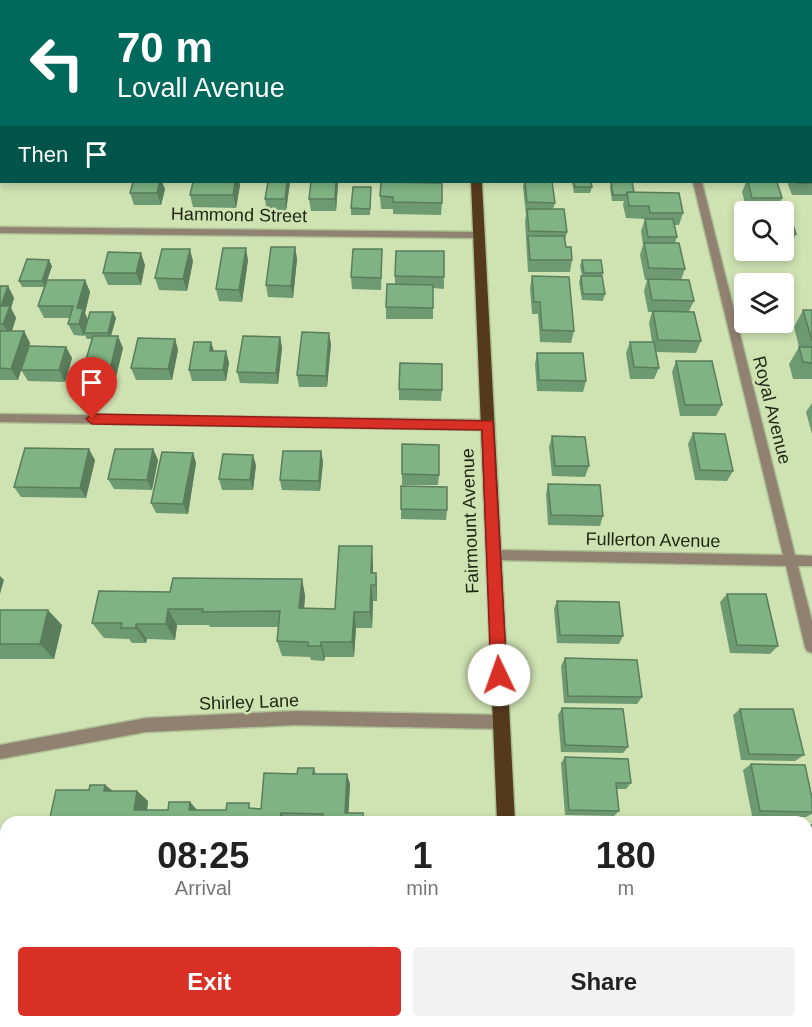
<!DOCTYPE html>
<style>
body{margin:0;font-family:Helvetica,sans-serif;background:#f2f2f2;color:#222;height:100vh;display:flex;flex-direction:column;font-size:22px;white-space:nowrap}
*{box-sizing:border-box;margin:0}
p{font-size:20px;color:#767676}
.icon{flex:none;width:33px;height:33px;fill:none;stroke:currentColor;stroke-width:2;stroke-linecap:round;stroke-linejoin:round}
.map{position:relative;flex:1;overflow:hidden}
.drawer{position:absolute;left:0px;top:816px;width:813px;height:212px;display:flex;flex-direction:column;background:#fff;border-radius:18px 18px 0 0;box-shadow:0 3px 9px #0003}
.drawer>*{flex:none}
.banner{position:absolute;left:0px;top:0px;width:813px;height:183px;box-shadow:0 3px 9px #0003;background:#00695c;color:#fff;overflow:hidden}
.fabs{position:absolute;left:734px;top:201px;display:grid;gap:12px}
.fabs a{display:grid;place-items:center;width:60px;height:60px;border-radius:6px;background:#fff;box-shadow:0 3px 9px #0003;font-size:30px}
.pin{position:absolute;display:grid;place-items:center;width:51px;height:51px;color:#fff;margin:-62px -26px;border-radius:50% 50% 50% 0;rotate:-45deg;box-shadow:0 0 6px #0007}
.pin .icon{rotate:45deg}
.me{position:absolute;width:66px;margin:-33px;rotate:357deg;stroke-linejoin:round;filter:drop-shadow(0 0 4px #0008)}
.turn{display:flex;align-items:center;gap:21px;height:126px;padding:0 18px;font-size:27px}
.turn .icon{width:78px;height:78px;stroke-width:2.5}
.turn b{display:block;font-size:42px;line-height:51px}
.then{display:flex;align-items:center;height:57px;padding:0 18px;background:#0003;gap:12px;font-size:22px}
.eta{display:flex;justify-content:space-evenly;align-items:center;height:102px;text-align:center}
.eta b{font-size:36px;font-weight:600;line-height:42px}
.cta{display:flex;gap:12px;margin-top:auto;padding:12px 18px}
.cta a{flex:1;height:69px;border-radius:6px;background:#d93025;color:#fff;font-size:24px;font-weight:600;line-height:69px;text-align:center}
.cta a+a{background:#f2f2f2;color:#222}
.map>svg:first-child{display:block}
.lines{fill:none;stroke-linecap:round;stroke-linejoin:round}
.street-casing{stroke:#aec095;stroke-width:3}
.secondary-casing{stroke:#aec095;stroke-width:3}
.primary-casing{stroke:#aec095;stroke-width:3}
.street{fill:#918171;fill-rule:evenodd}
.secondary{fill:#6e5740;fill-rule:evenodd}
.primary{fill:#54391d;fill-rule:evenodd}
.wall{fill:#6e9a71}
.shaded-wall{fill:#5a7d5c}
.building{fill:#80b383;stroke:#5a7d5c;stroke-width:1.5}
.route{fill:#d93025;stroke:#8d1f18;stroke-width:1.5}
.labels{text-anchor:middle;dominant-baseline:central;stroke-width:5;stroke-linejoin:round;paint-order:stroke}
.street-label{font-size:18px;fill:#1e2513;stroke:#cee2b2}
</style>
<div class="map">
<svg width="812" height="1027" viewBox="0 0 812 1027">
<rect width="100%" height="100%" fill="#cee2b2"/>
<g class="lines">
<defs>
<path id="street" d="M 693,182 L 702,182 L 795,555 L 812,556 L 812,566 L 798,566 L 812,621 L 812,653 L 807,651 L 805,647 L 786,566 L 493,560 L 489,559 L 487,555 L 489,551 L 493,550 L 783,555 Z
M 0,227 L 478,232 L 483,235 L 478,238 L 0,233 Z
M 0,414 L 489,420 L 495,425 L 489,430 L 0,422 Z
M 295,711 L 502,715 L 507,717 L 509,722 L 507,727 L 502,729 L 295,725 L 146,732 L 0,759 L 0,745 L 146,718 Z"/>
<path id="secondary" d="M 751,0 L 760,0 L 762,2 L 752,2 Z
M 0,74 L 2,74 L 2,78 L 0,78 Z"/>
<path id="primary" d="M 421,0 L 431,0 L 432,2 L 422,2 Z
M 471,182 L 482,182 L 515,822 L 497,822 Z
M 503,1022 L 523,1022 L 524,1027 L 504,1027 Z"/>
</defs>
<use href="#street" class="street-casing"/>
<use href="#secondary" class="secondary-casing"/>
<use href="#primary" class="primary-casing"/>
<use href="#street" class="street"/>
<use href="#secondary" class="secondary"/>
<use href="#primary" class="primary"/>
</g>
<path class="wall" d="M 0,0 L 23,0 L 23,2 L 2,2 L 2,7 L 0,7 Z
M 30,0 L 67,0 L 67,2 L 30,2 Z
M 78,0 L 100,0 L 99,2 L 78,2 Z
M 112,0 L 139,0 L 138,2 L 112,2 Z
M 146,0 L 171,0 L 171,2 L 146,2 Z
M 184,0 L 209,0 L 208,2 L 184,2 Z
M 219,0 L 248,0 L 247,2 L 219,2 Z
M 298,0 L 321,0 L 321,2 L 298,2 Z
M 802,0 L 812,0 L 812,11 L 812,2 L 803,2 Z
M 0,83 L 2,83 L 2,120 L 0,120 Z
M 812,166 L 812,195 L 792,195 L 787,182 L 812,182 Z
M 193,182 L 239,182 L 240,185 L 236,208 L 193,207 L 190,195 Z
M 290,182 L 286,211 L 267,211 L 265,199 Z
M 384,182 L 433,182 L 442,203 L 441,215 L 393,214 L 393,209 L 381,209 L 380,196 Z
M 524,182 L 552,182 L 555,203 L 553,209 L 567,232 L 565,241 L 566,247 L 572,260 L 570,272 L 528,272 L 525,221 L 526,215 L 523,187 Z
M 572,182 L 591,182 L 592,187 L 590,193 L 574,193 Z
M 611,182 L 670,182 L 670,183 L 632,183 L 634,192 L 683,213 L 679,225 L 675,225 L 677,237 L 675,243 L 685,269 L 681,280 L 694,301 L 689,311 L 701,341 L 696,353 L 656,352 L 659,368 L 654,379 L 630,379 L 626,353 L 630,342 L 652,342 L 649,323 L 652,312 L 648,312 L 644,291 L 647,280 L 645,280 L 640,255 L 643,245 L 641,231 L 645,219 L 626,218 L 623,205 L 624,201 L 612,201 L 610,188 Z
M 735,182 L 777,182 L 782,198 L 777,210 L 747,210 L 742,192 L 746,182 Z
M 338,184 L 336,211 L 311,211 L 309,199 Z
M 371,187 L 370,215 L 351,215 L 351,208 Z
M 165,189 L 161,205 L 134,205 L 130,193 Z
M 783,213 L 796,234 L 790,246 L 783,246 Z
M 295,247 L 297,259 L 293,298 L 268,297 L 266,285 Z
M 248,260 L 242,302 L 219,301 L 216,289 Z
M 582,260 L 603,273 L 602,277 L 605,294 L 603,301 L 582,300 L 579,282 L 581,276 L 582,276 L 580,266 Z
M 193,261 L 187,291 L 159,290 L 155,278 Z
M 382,262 L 381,290 L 352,289 L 351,277 Z
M 145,265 L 141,285 L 108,285 L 103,273 Z
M 52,266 L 47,280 L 85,280 L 90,292 L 85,313 L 88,320 L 116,318 L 111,336 L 123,348 L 114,385 L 88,384 L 82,373 L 92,339 L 87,339 L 84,334 L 84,336 L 74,335 L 68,324 L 70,318 L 44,318 L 38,306 L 44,287 L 22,287 L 19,281 Z
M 395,276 L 444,277 L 444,289 L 433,288 L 433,319 L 386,319 L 386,307 L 395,284 Z
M 532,276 L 574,331 L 571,343 L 540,342 L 538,314 L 532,314 L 530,288 Z
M 0,286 L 8,286 L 14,298 L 11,308 L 16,318 L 12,331 L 24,331 L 30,343 L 18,380 L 0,380 Z
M 803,310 L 812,310 L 812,379 L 793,379 L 789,364 L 799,347 L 794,327 Z
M 280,337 L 282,348 L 278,384 L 240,383 L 237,372 Z
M 175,339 L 178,350 L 172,380 L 136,380 L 131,368 Z
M 331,344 L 327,387 L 299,387 L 297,375 Z
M 66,347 L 72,358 L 65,382 L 28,381 L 21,370 Z
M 214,351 L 226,351 L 229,363 L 226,381 L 192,381 L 189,370 Z
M 537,353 L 586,381 L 583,392 L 537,391 L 535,364 Z
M 676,361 L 722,405 L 716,416 L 680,416 L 672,372 Z
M 399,389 L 442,390 L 441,401 L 399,400 Z
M 812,403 L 812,434 L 806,412 Z
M 693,433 L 733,471 L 727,481 L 695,480 L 688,444 Z
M 552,436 L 589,466 L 585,477 L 552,476 L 549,447 Z
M 402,444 L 439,475 L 438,485 L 402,485 Z
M 153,449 L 158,460 L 152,490 L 114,489 L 108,479 Z
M 321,451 L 323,462 L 320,491 L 282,490 L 280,480 Z
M 193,453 L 196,463 L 188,514 L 156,513 L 151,503 Z
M 95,460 L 86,498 L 21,497 L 14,487 Z
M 256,465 L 253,490 L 222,490 L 219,479 Z
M 548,484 L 603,516 L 600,526 L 548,525 L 546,494 Z
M 401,486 L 447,510 L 446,520 L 401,519 Z
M 373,564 L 373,573 L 376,573 L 377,590 L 377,601 L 373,601 L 372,628 L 356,628 L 354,657 L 325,657 L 324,661 L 311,660 L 310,657 L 282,656 L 277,641 L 278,627 L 210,627 L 209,625 L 177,625 L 175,640 L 147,639 L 146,643 L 132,643 L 129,639 L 104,638 L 92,623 L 170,592 L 302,579 L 305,596 L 304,609 L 335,609 Z
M 727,594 L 778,646 L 770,654 L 730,653 L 720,602 Z
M 557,601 L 623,636 L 619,644 L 557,643 L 554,609 Z
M 0,610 L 62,625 L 54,659 L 0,659 Z
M 565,658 L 642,697 L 637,704 L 564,703 L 561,666 Z
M 562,708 L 628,747 L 623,753 L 561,752 L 558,715 Z
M 740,709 L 804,755 L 795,761 L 741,760 L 733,715 Z
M 565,757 L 631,783 L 626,789 L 616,789 L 619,811 L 614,816 L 565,815 L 561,763 Z
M 751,764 L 812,798 L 812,814 L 806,817 L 752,816 L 743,770 Z
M 314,768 L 316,774 L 350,784 L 348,813 L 365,822 L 49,822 L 89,790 L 105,785 L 113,791 L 137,791 L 148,801 L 147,810 L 226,810 L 261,809 L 297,774 Z
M 807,825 L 812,825 L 812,871 L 807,871 Z
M 0,836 L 6,836 L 6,885 L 0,884 Z
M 586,1022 L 677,1022 L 678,1027 L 587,1027 Z
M 719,1022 L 772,1022 L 773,1027 L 720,1027 Z
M 791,1022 L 807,1022 L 812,1027 L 792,1027 Z"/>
<path class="shaded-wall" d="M 58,0 L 67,0 L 67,2 L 58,2 Z
M 2,31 L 2,55 L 1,57 L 0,34 Z
M 160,182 L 162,182 L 165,189 L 161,205 L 157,193 Z
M 235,182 L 239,182 L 240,185 L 236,208 L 233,195 Z
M 287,182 L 290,182 L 286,211 L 285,199 Z
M 336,182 L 338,182 L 338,184 L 336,211 L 335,199 Z
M 295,247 L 297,259 L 293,298 L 291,286 Z
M 246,248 L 248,260 L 242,302 L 239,290 Z
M 190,249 L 193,261 L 187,291 L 183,279 Z
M 141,253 L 145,265 L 141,285 L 136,273 Z
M 49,260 L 52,266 L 45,287 L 42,281 Z
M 85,280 L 90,292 L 85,313 L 88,320 L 84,336 L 79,324 L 77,308 Z
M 8,286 L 14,298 L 11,308 L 16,318 L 10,336 L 3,324 L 1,306 Z
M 113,312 L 116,318 L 110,339 L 108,333 Z
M 24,331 L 30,343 L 18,380 L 11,369 Z
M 329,333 L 331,344 L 327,387 L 326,376 Z
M 118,336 L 123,348 L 114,385 L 109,374 Z
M 280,337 L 282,348 L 278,384 L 276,373 Z
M 175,339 L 178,350 L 172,380 L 168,369 Z
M 211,342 L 215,354 L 210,351 Z
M 66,347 L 72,358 L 65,382 L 59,370 Z
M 226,351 L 229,363 L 226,381 L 223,370 Z
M 89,449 L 95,460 L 86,498 L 80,488 Z
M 153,449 L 158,460 L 152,490 L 147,480 Z
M 321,451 L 323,462 L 320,491 L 319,481 Z
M 193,453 L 196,463 L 188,514 L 183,504 Z
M 253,455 L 256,465 L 253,490 L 250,480 Z
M 372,546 L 373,564 L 373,585 L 371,573 Z
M 376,573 L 377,590 L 377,601 L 376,585 Z
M 0,576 L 4,580 L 0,594 Z
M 302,579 L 305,596 L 303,624 L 299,608 Z
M 371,585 L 373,601 L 372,628 L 370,612 Z
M 168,609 L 177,625 L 175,640 L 166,624 Z
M 48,610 L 62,625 L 54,659 L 40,644 Z
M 354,612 L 356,628 L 354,657 L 352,642 Z
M 136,624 L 147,639 L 146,643 L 136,628 Z
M 321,642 L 325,657 L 324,661 L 321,646 Z
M 347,774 L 350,784 L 348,822 L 345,813 Z
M 105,785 L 118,795 L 104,791 Z
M 137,791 L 148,801 L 146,819 L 134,810 Z
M 190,802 L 199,812 L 189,810 Z
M 281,813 L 286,822 L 280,822 Z"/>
<path class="building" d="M 353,0 L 384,0 L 384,2 L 353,2 Z
M 0,83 L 2,83 L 2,107 L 0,107 Z
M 812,164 L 812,183 L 798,183 L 797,182 L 812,182 Z
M 133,182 L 160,182 L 157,193 L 130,193 Z
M 193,182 L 235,182 L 233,195 L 190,195 Z
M 268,182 L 287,182 L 285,199 L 265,199 Z
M 311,182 L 336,182 L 335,199 L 309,199 Z
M 381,182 L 442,183 L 442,203 L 393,202 L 393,197 L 380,196 Z
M 525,182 L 552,182 L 555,203 L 527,202 Z
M 574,182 L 591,182 L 592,187 L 575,187 Z
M 611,182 L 632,182 L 634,192 L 627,192 L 626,195 L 613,195 Z
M 748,182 L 777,182 L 782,198 L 752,198 Z
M 353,187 L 371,187 L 370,209 L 351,208 Z
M 627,192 L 679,193 L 683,213 L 650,213 L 649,206 L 629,206 Z
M 527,209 L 564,209 L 567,232 L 529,231 Z
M 783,213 L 789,213 L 796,234 L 783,234 Z
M 645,219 L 673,219 L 677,237 L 648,237 Z
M 528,236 L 564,236 L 566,247 L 571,247 L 572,260 L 530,260 Z
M 644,243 L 679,243 L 685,269 L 649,268 Z
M 271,247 L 295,247 L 291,286 L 266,285 Z
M 223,248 L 246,248 L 239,290 L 216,289 Z
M 162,249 L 190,249 L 183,279 L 155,278 Z
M 353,249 L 382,249 L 381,278 L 351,277 Z
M 396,251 L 444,251 L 444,277 L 395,276 Z
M 108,252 L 141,253 L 136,273 L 103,273 Z
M 27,259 L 49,260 L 42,281 L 19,281 Z
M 582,260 L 601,260 L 603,273 L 584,273 Z
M 532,276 L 569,277 L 574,331 L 542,330 L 540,302 L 534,302 Z
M 581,276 L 602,276 L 605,294 L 583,294 Z
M 648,279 L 689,280 L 694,301 L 652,300 Z
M 47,280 L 85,280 L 77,308 L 83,309 L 79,324 L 68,324 L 73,306 L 38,306 Z
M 387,284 L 433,285 L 433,308 L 386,307 Z
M 0,286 L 8,286 L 1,306 L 10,306 L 3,324 L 0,324 Z
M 803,310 L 812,310 L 812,341 Z
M 653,311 L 694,312 L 701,341 L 658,340 Z
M 90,312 L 113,312 L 108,333 L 84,333 Z
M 0,331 L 24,331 L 11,369 L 0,368 Z
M 302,332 L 329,333 L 326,376 L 297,375 Z
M 93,336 L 118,336 L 109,374 L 82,373 Z
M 243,336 L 280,337 L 276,373 L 237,372 Z
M 138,338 L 175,339 L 168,369 L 131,368 Z
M 194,342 L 211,342 L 210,351 L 226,351 L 223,370 L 189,370 Z
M 630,342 L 654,342 L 659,368 L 634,367 Z
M 29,346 L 66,347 L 59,370 L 21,370 Z
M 799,347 L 812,347 L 812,363 L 803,362 Z
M 537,353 L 583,353 L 586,381 L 539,380 Z
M 676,361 L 712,361 L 722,405 L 685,405 Z
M 400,363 L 442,364 L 442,390 L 399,389 Z
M 693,433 L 725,434 L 733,471 L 700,470 Z
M 552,436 L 585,437 L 589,466 L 555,466 Z
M 402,444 L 439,445 L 439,475 L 402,474 Z
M 25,448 L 89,449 L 80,488 L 14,487 Z
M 115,449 L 153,449 L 147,480 L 108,479 Z
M 283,451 L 321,451 L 319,481 L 280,480 Z
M 162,452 L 193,453 L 183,504 L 151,503 Z
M 223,454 L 253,455 L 250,480 L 219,479 Z
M 548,484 L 600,485 L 603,516 L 551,515 Z
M 401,486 L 447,487 L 447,510 L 401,509 Z
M 339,546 L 372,546 L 371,573 L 376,573 L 376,585 L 371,585 L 370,612 L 354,612 L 352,642 L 321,642 L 321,646 L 308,646 L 308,642 L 277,641 L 280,611 L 202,612 L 203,609 L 168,609 L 166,624 L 136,624 L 136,628 L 121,628 L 122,623 L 92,623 L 99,591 L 170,592 L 173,578 L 302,579 L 299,608 L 335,609 Z
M 727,594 L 766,594 L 778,646 L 737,645 Z
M 557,601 L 619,602 L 623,636 L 560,635 Z
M 0,610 L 48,610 L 40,644 L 0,644 Z
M 565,658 L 637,660 L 642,697 L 568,696 Z
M 562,708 L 623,709 L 628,747 L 565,745 Z
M 740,709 L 793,709 L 804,755 L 749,754 Z
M 565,757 L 628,759 L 631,783 L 616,783 L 619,811 L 569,810 Z
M 751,764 L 805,765 L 812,798 L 812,812 L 760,811 Z
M 298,768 L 314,768 L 313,774 L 347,774 L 345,813 L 363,813 L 363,822 L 322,822 L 323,814 L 281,813 L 280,822 L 49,822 L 56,790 L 89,790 L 90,785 L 105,785 L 104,791 L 137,791 L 134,810 L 168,810 L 169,802 L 190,802 L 189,810 L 226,810 L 227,803 L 249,803 L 249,808 L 261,809 L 264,773 L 297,774 Z
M 807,825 L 812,825 L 812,867 L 807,867 Z
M 0,836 L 6,836 L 6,880 L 0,880 Z
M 807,882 L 812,883 L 812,962 L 807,961 Z
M 0,961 L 6,961 L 6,1022 L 362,1022 L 362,1027 L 0,1027 Z
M 807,998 L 812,998 L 812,1027 L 803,1027 L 802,1022 L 807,1022 Z
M 591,1022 L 677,1022 L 678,1027 L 591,1027 Z
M 727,1022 L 772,1022 L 773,1027 L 728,1027 Z"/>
<path class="route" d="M 92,414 L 493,421 L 507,675 L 504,680 L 499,682 L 494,680 L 491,675 L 482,430 L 92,424 L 86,419 Z"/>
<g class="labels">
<g class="street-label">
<text transform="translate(239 215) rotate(1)">Hammond Street</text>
<text transform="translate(772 410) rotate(76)">Royal Avenue</text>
<text transform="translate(470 521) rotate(-92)">Fairmount Avenue</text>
<text transform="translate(653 540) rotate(1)">Fullerton Avenue</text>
<text transform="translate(249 702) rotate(-2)">Shirley Lane</text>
</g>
</g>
</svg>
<div class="fabs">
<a><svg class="icon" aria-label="search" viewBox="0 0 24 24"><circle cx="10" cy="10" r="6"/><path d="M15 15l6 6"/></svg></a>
<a><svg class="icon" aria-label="layers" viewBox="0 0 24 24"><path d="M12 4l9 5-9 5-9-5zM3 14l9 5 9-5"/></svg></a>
</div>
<div class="pin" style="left:92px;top:419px;background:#d93025"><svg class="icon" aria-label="arrive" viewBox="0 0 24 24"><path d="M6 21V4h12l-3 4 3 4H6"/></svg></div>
<svg class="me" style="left:499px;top:675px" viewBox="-20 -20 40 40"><circle r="19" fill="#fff"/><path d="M0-13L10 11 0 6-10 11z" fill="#d93025"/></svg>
<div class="banner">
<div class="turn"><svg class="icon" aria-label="left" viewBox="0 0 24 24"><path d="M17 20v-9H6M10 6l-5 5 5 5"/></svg><div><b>70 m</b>Lovall Avenue</div></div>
<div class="then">Then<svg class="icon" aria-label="arrive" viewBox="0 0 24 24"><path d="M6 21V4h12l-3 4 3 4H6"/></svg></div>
</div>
<section class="drawer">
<div class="eta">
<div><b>08:25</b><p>Arrival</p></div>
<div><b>1</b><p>min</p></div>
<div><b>180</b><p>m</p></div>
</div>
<div class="cta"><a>Exit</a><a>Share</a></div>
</section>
</div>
